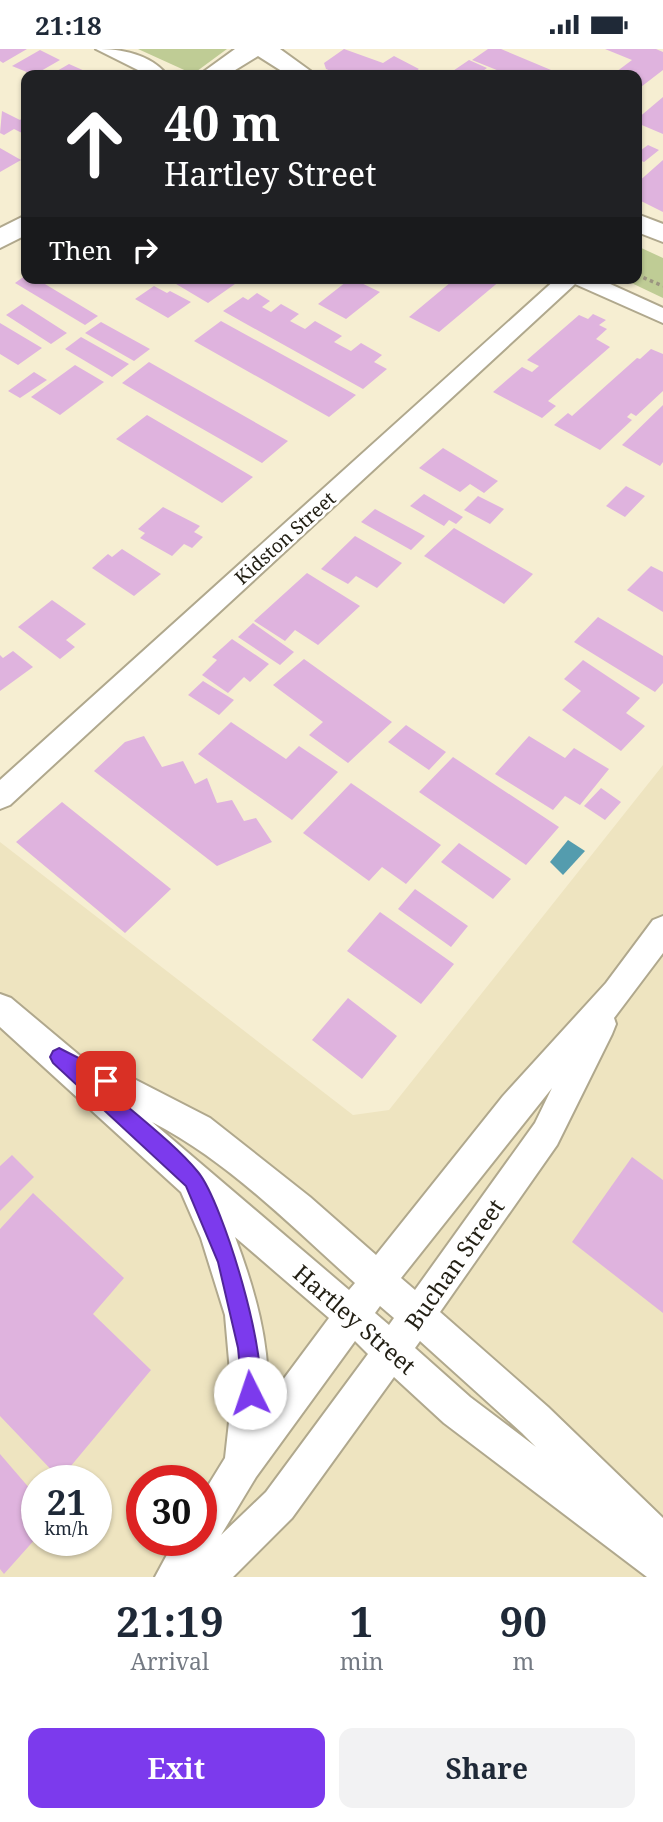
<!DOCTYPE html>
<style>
body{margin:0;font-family:"Noto Serif",serif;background:#f2f2f3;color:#1f2937;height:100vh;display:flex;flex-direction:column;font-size:26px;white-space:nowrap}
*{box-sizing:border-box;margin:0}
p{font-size:23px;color:#747a83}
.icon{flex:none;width:38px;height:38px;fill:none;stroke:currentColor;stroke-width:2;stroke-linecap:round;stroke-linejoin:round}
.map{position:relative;height:1528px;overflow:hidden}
.details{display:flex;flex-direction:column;background:#fff;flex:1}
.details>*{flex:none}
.banner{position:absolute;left:21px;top:21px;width:621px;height:214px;border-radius:14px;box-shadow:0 2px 5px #0004;background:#202124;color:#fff;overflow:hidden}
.speed{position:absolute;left:21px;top:1416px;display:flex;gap:14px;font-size:35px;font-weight:700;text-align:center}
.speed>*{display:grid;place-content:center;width:91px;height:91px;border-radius:50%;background:#fff;box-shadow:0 2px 5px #0004;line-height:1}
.speed small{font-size:18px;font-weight:400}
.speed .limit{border:10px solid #d22;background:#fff;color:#111}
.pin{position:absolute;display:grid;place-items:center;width:60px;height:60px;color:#fff;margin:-30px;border-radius:14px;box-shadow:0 4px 10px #0006}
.me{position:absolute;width:77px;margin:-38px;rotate:356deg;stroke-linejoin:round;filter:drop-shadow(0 0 5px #0008)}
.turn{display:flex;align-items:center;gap:24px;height:147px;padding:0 28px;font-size:32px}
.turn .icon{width:91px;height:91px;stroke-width:2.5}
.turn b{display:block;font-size:49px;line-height:60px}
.then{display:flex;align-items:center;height:66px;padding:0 28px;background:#0003;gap:14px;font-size:26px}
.eta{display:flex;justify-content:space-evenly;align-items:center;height:119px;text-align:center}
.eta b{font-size:42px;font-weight:700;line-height:49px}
.button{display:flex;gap:14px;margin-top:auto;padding:14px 28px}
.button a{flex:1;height:80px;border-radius:14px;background:#7c3aed;color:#fff;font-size:28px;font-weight:700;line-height:80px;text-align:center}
.button a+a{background:#f2f2f3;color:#1f2937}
.status{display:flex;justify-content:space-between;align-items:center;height:49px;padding:0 35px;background:#fff;direction:ltr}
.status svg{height:19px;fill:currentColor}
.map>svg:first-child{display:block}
.built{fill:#eee4c0;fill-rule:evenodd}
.green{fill:#bfcc95}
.water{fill:#549cae}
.building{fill:#dfb3de}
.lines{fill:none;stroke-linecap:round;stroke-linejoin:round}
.street-casing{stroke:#b0a88d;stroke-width:4}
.secondary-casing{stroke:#b0a88d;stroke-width:4}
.path{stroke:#9b9580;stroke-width:3.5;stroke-dasharray:3.5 3.5;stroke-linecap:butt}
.street{fill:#fff;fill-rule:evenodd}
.secondary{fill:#fff;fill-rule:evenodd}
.route{fill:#7c3aed;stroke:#51269a;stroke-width:2}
.labels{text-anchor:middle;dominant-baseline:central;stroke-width:6;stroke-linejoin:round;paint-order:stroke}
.street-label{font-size:19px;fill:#221f14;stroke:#fff}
.near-street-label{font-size:23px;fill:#221f14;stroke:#fff}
</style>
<div class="status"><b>21:18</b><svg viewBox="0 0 49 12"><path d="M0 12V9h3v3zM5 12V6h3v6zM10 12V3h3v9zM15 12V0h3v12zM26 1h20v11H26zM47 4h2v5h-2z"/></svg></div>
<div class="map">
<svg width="663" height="1528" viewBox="0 0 663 1528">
<rect width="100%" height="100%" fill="#f6eed2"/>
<path class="built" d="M 663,716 L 663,1528 L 0,1528 L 0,793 L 353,1066 L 389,1061 ZM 37,1432 L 96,1432 L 96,1491 L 37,1491 ZM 142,1432 L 201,1432 L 201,1491 L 142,1491 Z"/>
<path class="green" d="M 138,0 L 227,0 L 193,25 Z
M 637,197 L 663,209 L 663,249 L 621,229 L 637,229 Z"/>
<path class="water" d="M 568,791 L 585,802 L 563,826 L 550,813 Z"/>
<path class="building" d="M 0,0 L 27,0 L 3,14 L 0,12 Z
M 344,0 L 383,14 L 394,7 L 419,20 L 410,26 L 340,26 L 326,20 L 324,14 Z
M 488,0 L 501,0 L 563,26 L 509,26 L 472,11 Z
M 605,0 L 656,0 L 663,3 L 663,21 L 637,41 L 637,26 L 612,26 L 632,11 Z
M 40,1 L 60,11 L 34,26 L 12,17 Z
M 469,11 L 487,19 L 477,26 L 447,26 Z
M 69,15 L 87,23 L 82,26 L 50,26 Z
M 663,48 L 663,85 L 637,74 L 637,70 Z
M 2,62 L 20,71 L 26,66 L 26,81 L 22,84 L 14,80 L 4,86 L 0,84 Z
M 648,96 L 659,101 L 644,113 L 637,110 L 637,104 Z
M 0,99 L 21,111 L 0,123 Z
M 663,111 L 663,163 L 637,150 L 637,134 Z
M 26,226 L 26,229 L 35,229 L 98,267 L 85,276 L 15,234 Z
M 166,229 L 224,229 L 235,235 L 208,254 Z
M 351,229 L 380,243 L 346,270 L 318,255 Z
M 443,229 L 497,229 L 501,231 L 439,283 L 409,268 L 451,233 Z
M 154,237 L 167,244 L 170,242 L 191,253 L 168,269 L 135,250 Z
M 257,244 L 270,252 L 262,258 L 271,263 L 281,255 L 299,265 L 290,272 L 305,280 L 315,272 L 342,287 L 334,293 L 351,302 L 361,294 L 382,306 L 374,313 L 387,320 L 363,340 L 223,262 L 243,248 L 248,251 Z
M 22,255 L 67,284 L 51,295 L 6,266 Z
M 593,265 L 606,271 L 599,276 L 607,280 L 596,290 L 610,298 L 548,352 L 556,357 L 542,369 L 493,343 L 522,318 L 532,323 L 539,317 L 527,311 L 579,266 L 588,270 Z
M 221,272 L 356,346 L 329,368 L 194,292 Z
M 101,273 L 150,300 L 134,312 L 85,284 Z
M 0,274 L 42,299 L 18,316 L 0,305 Z
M 81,288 L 129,315 L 112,328 L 65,300 Z
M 651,300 L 663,305 L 663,342 L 636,367 L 631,364 L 627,368 L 632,371 L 600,401 L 554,376 L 568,364 L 572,367 L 637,309 L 640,310 Z
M 149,313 L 288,392 L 262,414 L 122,334 Z
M 75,316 L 104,333 L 60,366 L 31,348 Z
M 34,323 L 47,331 L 20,349 L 8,342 Z
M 663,356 L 663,413 L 660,417 L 622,396 Z
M 147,366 L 253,428 L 222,454 L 116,390 Z
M 443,399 L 498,432 L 484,444 L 470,435 L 460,443 L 419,419 Z
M 626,437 L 645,447 L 625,468 L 606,457 Z
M 424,445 L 463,468 L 456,475 L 449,471 L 444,477 L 410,457 Z
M 478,447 L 504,460 L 490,475 L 464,461 Z
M 163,458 L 200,477 L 194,483 L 203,488 L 192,499 L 184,495 L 172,507 L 140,489 L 145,484 L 138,480 Z
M 375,460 L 425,487 L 411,501 L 361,473 Z
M 454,479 L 533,525 L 504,555 L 424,507 Z
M 355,487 L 402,514 L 377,539 L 356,527 L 348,535 L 321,520 Z
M 122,500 L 161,525 L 134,547 L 92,519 L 108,505 L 112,508 Z
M 651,517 L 663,523 L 663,563 L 627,541 Z
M 307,524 L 360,557 L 318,596 L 295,581 L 285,592 L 254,572 Z
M 52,551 L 86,575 L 66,591 L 75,598 L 60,610 L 18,578 Z
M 598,568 L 663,607 L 663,634 L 655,643 L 574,593 Z
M 253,574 L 294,603 L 280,616 L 238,588 Z
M 232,590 L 269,615 L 250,633 L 244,628 L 228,644 L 202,626 L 217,611 L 212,608 Z
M 13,602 L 33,618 L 0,642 L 0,606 L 3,609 Z
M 304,610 L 392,673 L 348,714 L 309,686 L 323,673 L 273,636 Z
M 583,611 L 640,649 L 626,664 L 645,677 L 621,702 L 562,661 L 581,642 L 564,630 Z
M 203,632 L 234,651 L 219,666 L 188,646 Z
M 231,673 L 286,710 L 299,697 L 338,723 L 292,771 L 198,705 Z
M 406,676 L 446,703 L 429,721 L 388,693 Z
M 144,687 L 162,718 L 183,712 L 195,735 L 207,729 L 217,754 L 232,751 L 244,772 L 256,769 L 272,793 L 217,817 L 94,722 L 125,693 Z
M 529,687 L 565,709 L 574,699 L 609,720 L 580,756 L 565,747 L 553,761 L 495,725 Z
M 453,708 L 559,778 L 526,816 L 419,743 Z
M 351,734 L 441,796 L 406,835 L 382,818 L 369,832 L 303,784 Z
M 601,739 L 621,753 L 605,771 L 584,757 Z
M 62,753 L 171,840 L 125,884 L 16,793 Z
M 459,794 L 511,830 L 493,850 L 441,813 Z
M 415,840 L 468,877 L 451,898 L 398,860 Z
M 380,863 L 454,915 L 421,955 L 347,902 Z
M 348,949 L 397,987 L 362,1030 L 312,991 Z
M 12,1106 L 34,1128 L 0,1162 L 0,1117 Z
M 632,1108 L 663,1131 L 663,1264 L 572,1193 Z
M 33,1144 L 124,1229 L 93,1265 L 151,1321 L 60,1430 L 0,1367 L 0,1180 Z
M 0,1405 L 37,1448 L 37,1488 L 4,1525 L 0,1520 Z"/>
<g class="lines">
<defs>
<path id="street" d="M 96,0 C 122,0 150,5 167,26 L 148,26 Z
M 557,229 L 597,229 L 663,259 L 663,274 L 575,235 L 10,756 L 0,760 L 0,731 Z
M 663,867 L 663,904 L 614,969 L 616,975 L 612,985 L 557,1096 L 440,1263 L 548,1358 L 663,1469 L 663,1528 L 647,1528 L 444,1374 L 394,1328 L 292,1469 L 233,1528 L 155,1528 L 175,1491 L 201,1491 L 201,1448 L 225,1409 L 232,1346 L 225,1266 L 201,1189 L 181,1143 L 0,978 L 0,945 L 11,949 L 85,1011 L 90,1009 L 101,1013 L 210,1069 L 310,1148 L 376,1206 L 503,1047 L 606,934 L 653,871 ZM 552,1039 L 535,1074 L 415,1241 L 401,1229 ZM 152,1073 C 228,1112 291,1177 355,1234 L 349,1241 ZM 235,1188 L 329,1269 L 268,1351 C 270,1294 255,1241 235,1188 ZM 380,1257 L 394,1269 L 389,1276 L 375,1264 ZM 355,1292 L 368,1305 L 266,1443 L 221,1486 L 256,1428 ZM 420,1292 L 522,1384 L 536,1398 L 470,1348 L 415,1299 Z"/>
<path id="secondary" d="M 235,0 L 280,0 L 316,26 L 288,26 L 258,7 L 227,26 L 199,26 Z
M 637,165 L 663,175 L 663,193 L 637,183 Z
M 26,166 L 26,186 L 0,199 L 0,179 Z"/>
</defs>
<use href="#street" class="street-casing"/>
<use href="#secondary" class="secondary-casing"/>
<path class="path" d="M 637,226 L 663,237"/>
<use href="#street" class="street"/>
<use href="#secondary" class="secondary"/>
</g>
<path class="route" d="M 59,999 L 112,1026 L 115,1032 L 107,1040 C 135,1065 175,1095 198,1123 C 223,1153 272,1316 258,1351 L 250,1354 L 243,1351 L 238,1299 L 218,1213 L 186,1137 L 53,1014 L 50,1008 L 53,1002 Z"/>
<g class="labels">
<g class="street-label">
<text transform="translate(285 489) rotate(-42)">Kidston Street</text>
</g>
<g class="near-street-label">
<text transform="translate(454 1215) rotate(-55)">Buchan Street</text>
<text transform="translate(355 1270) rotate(41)">Hartley Street</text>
</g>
</g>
</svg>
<div class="speed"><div>21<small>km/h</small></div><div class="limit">30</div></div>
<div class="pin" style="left:106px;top:1032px;background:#d93025"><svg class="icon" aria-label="arrive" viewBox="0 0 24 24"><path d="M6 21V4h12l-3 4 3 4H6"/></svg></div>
<svg class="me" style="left:250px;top:1344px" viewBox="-20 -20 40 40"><circle r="19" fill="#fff"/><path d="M0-13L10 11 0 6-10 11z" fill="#7c3aed"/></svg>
<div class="banner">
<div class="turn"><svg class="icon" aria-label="ahead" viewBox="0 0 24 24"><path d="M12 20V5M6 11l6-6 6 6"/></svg><div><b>40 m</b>Hartley Street</div></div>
<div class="then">Then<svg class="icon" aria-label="right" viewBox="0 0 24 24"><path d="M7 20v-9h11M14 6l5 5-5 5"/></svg></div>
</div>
</div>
<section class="details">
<div class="eta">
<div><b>21:19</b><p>Arrival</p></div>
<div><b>1</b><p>min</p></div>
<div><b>90</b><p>m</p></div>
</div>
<div class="button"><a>Exit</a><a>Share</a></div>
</section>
